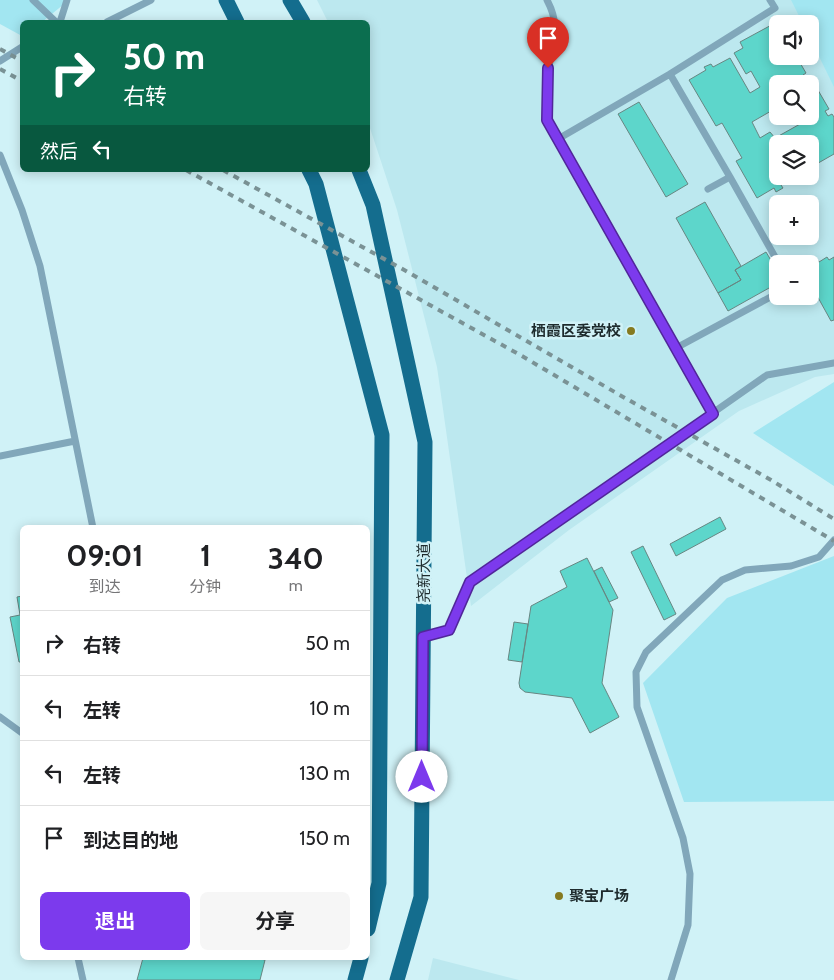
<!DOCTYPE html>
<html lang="zh">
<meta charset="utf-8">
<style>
body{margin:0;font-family:Cabin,"Noto Sans SC",sans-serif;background:#f6f6f6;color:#202124;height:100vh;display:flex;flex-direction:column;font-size:19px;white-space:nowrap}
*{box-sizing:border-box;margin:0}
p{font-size:16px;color:#757577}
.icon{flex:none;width:28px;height:28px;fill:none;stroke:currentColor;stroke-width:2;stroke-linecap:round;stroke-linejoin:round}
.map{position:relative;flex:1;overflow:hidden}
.side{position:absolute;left:20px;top:525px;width:350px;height:435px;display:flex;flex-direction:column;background:#fff;border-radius:8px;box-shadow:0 2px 12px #0003}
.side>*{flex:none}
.banner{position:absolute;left:20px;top:20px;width:350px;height:152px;border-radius:8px;box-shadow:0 2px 12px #0003;background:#0b6e4f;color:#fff;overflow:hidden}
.fabs{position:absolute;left:769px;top:15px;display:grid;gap:10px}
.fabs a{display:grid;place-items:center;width:50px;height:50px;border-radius:8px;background:#fff;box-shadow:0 2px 12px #0003;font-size:25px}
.pin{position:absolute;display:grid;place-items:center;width:42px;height:42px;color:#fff;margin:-51px -21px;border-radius:50% 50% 50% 0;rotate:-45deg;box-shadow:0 0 5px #0007}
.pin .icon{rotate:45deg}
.me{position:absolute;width:55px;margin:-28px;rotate:0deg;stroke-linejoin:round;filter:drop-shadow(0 0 4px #0008)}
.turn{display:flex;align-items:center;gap:18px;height:105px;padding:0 20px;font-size:22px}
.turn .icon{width:65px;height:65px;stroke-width:2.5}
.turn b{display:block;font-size:35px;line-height:42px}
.then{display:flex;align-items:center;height:48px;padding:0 20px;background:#0003;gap:10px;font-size:19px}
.eta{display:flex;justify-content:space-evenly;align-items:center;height:85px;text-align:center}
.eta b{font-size:30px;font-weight:700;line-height:35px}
.action{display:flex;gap:10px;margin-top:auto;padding:10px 20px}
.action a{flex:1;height:58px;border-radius:8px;background:#7c3aed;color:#fff;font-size:20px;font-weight:700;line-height:58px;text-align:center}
.action a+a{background:#f6f6f6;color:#202124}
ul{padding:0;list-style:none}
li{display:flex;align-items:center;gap:15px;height:65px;padding:0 20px;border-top:1px solid #e0e0e0}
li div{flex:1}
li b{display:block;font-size:19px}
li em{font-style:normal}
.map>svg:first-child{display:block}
.built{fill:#bce8ef;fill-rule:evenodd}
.green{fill:#a2e6f1}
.building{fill:#5dd6cb;stroke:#678682}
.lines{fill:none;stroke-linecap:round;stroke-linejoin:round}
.lane{stroke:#81a7ba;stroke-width:7}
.primary{stroke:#146d8e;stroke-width:15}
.rail{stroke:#7a9295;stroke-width:4;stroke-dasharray:6 6;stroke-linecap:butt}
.route-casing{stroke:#51269a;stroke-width:12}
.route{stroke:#7c3aed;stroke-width:9}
.poi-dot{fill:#857a20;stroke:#d0f2f7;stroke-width:2}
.labels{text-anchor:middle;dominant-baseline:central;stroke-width:5;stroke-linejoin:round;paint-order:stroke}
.poi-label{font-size:15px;font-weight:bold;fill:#1e2b2d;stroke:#d0f2f7;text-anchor:end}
.street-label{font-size:15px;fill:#1e2b2d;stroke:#d0f2f7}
</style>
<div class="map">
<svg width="834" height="980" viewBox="0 0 834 980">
<rect width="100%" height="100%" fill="#d0f2f7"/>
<path class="built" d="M 317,0 L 834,0 L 834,374 L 815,377 L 739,411 L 569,530 L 471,606 L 437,367 L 397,210 L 368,122 L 368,22 L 328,22 ZM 778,24 L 810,24 L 810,56 L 778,56 ZM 778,84 L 810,84 L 810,116 L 778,116 ZM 778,144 L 810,144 L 810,176 L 778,176 ZM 778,204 L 810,204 L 810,236 L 778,236 ZM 778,264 L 810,264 L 810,296 L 778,296 Z
M 433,958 L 519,980 L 428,980 Z"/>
<path class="green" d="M 0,0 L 69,0 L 42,22 L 22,22 L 22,36 L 0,24 Z
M 791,0 L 834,0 L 834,87 L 810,38 L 810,24 L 803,24 Z
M 834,382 L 834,486 L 753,433 Z
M 834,556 L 834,801 L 684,802 L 643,683 L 727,598 Z"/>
<path class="building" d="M 777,22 L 778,56 L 796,56 L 806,73 L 803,75 L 808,84 L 778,84 L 778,107 L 752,122 L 760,138 L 770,132 L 775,138 L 809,119 L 807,116 L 810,116 L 810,87 L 815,85 L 829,109 L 825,111 L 828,116 L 832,114 L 834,117 L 834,154 L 813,166 L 810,162 L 810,144 L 778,144 L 778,176 L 795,176 L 781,185 L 783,188 L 776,192 L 774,188 L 757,198 L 736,161 L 742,158 L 722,123 L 716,126 L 689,80 L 706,70 L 704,67 L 711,64 L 713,67 L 730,58 L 750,93 L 760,87 L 751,71 L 746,74 L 734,53 L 743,48 L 740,42 Z
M 639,102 L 688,184 L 666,197 L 618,114 Z
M 705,202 L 741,266 L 735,270 L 741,280 L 718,293 L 676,218 Z
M 766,252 L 778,272 L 778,283 L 728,311 L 718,293 L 741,280 L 735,270 Z
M 827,257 L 829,260 L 834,257 L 834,320 L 831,321 L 810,283 L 810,268 L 812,267 L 810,264 L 817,259 L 819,262 Z
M 720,517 L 726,529 L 676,556 L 670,544 Z
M 643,546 L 676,614 L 664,620 L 631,552 Z
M 587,558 L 613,610 L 602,683 L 619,717 L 590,733 L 572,698 L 525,692 L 520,688 L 519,683 L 531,606 L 567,587 L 560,571 Z
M 602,567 L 618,598 L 609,602 L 594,571 Z
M 22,596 L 22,662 L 19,662 L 10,617 L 20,615 L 17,597 Z
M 514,622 L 528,624 L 522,662 L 508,660 Z
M 143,958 L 256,958 L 265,960 L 260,980 L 137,980 Z"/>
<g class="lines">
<path class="lane" d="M 33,0 L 56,22
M 547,0 C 562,28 551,41 549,69 C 547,86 548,103 547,120 L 713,414
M 60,22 L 67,0
M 107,22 L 151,0
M 0,61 L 22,47
M 558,139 L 670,74
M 0,155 L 22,210 L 40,266 L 93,528
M 730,177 L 779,264
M 708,189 L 730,177 L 670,74 L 775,8 L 770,0
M 676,348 L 778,293
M 0,456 L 75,441
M 423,637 L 449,630 L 470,583 L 767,375 L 834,363
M 0,717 L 22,733
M 78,958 L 83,980
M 671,980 L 688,925 L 690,874 L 683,838 L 637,707 L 636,672 L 646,652 L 722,580 L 745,570 L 791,566 L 819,557 L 834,540"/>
<path class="primary" d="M 226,0 L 237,22
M 290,0 L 303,22
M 309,170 L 316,184 L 382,435 L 379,883 L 368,929
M 359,170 L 373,205 L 425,442 L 421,897 L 397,980
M 355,980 L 361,958"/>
<path class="rail" d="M 0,49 L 22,61
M 0,69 L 22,81
M 186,170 L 522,356 L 834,541
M 223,170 L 406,271 L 625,398 L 771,480 L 834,519"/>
</g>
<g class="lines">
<defs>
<path id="route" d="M 422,777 L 423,637 L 449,630 L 470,582 L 713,414 L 547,120 L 548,68"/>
</defs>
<use href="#route" class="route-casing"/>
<use href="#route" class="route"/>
</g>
<g class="poi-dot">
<circle cx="631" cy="331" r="5"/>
<circle cx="559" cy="896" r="5"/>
</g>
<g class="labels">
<g class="poi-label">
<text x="621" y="331">栖霞区委党校</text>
<text x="569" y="896" text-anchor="start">聚宝广场</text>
</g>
<g class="street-label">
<text transform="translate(424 573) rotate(-90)">尧新大道</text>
</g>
</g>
</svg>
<div class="fabs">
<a><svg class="icon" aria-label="sound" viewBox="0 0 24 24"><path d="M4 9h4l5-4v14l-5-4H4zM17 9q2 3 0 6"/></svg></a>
<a><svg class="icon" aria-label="search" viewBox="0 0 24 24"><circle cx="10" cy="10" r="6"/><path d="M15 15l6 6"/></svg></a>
<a><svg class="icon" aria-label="layers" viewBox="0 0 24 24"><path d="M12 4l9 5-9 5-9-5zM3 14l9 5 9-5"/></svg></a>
<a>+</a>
<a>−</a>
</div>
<div class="pin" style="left:548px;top:68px;background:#d93025"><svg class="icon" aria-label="arrive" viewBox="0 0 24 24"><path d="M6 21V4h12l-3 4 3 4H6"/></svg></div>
<svg class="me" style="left:422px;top:777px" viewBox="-20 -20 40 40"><circle r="19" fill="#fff"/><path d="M0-13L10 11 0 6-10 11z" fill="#7c3aed"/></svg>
<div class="banner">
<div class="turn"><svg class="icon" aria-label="right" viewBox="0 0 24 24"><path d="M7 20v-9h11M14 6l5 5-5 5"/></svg><div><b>50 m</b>右转</div></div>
<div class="then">然后<svg class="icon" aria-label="left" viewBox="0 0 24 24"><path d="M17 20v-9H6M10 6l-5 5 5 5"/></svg></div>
</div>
<section class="side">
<div class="eta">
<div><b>09:01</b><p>到达</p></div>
<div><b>1</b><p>分钟</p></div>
<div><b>340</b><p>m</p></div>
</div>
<ul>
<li><svg class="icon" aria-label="right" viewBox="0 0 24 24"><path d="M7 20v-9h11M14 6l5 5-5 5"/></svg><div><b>右转</b></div><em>50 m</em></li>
<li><svg class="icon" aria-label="left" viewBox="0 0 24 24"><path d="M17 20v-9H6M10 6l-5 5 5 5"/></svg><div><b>左转</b></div><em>10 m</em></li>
<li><svg class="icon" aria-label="left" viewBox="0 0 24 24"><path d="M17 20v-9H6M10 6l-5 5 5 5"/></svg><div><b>左转</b></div><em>130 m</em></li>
<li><svg class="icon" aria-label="arrive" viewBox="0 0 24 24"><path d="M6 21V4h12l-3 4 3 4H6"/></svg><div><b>到达目的地</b></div><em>150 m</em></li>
</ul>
<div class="action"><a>退出</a><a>分享</a></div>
</section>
</div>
